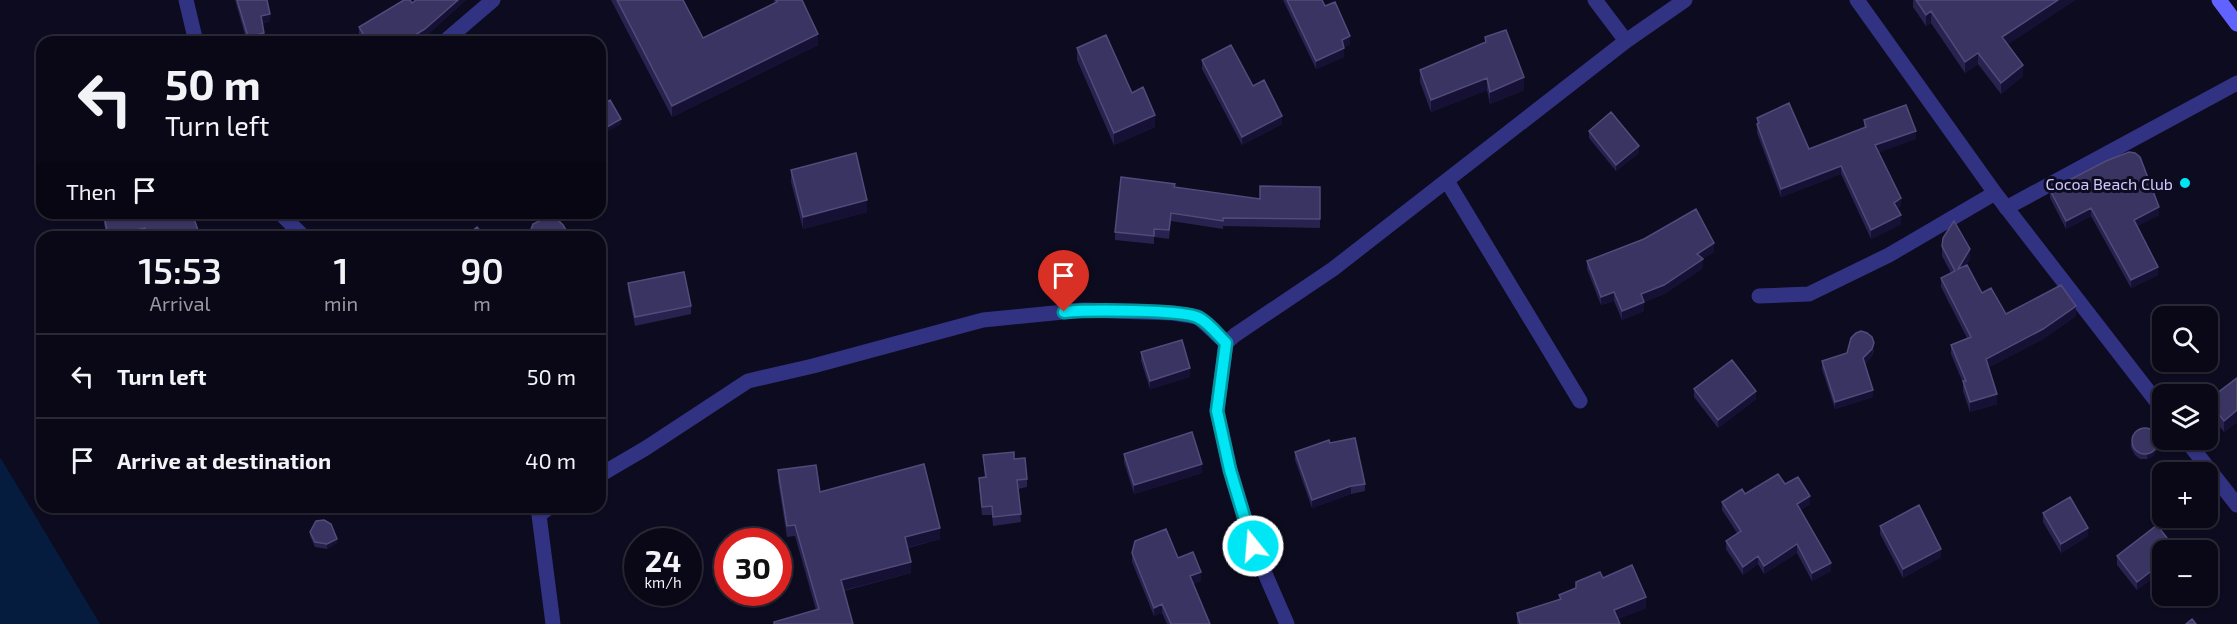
<!DOCTYPE html>
<meta charset="utf-8">
<style>
body{margin:0;font-family:"Exo 2",sans-serif;background:#181624;color:#f1f3f6;height:100vh;display:flex;flex-direction:column;font-size:22px;white-space:nowrap}
*{box-sizing:border-box;margin:0}
p{font-size:20px;color:#999aa1}
.icon{flex:none;width:33px;height:33px;fill:none;stroke:currentColor;stroke-width:2;stroke-linecap:round;stroke-linejoin:round}
.map{position:relative;flex:1;overflow:hidden}
.sheet{position:absolute;left:36px;top:231px;width:570px;height:282px;display:flex;flex-direction:column;background:#0a0817;border-radius:18px;box-shadow:0 2px 4px #0004,0 0 0 2px #2a2936}
.sheet>*{flex:none}
.guide{position:absolute;left:36px;top:36px;width:570px;height:183px;border-radius:18px;box-shadow:0 2px 4px #0004,0 0 0 2px #2a2936;background:#0a0817;color:#f1f3f6;overflow:hidden}
.fabs{position:absolute;left:2152px;top:306px;display:grid;gap:12px}
.fabs a{display:grid;place-items:center;width:66px;height:66px;border-radius:12px;background:#0a0817;box-shadow:0 2px 4px #0004,0 0 0 2px #2a2936;font-size:30px}
.speed{position:absolute;left:624px;top:528px;display:flex;gap:12px;font-size:30px;font-weight:700;text-align:center}
.speed>*{display:grid;place-content:center;width:78px;height:78px;border-radius:50%;background:#0a0817;box-shadow:0 2px 4px #0004,0 0 0 2px #2a2936;line-height:1}
.speed small{font-size:15px;font-weight:400}
.speed .limit{border:9px solid #d22;background:#fff;color:#111}
.pin{position:absolute;display:grid;place-items:center;width:51px;height:51px;color:#fff;margin:-62px -26px;border-radius:50% 50% 50% 0;rotate:-45deg;box-shadow:0 0 6px #0007}
.pin .icon{rotate:45deg}
.me{position:absolute;width:66px;margin:-33px;rotate:343deg;stroke-linejoin:round;filter:drop-shadow(0 0 4px #0008)}
.turn{display:flex;align-items:center;gap:21px;height:126px;padding:0 30px;font-size:27px}
.turn .icon{width:78px;height:78px;stroke-width:2.5}
.turn b{display:block;font-size:42px;line-height:51px}
.then{display:flex;align-items:center;height:57px;padding:0 30px;background:#0003;gap:12px;font-size:22px}
.eta{display:flex;justify-content:space-evenly;align-items:center;height:102px;text-align:center}
.eta b{font-size:36px;font-weight:600;line-height:42px}
ul{padding:0;list-style:none}
li{display:flex;align-items:center;gap:18px;height:84px;padding:0 30px;border-top:2px solid #2a2936}
li div{flex:1}
li b{display:block;font-size:22px}
li em{font-style:normal}
.map>svg:first-child{display:block}
.water{fill:#051c3e}
.lines{fill:none;stroke-linecap:round;stroke-linejoin:round}
.street{stroke:#323282;stroke-width:15}
.secondary{stroke:#6063ff;stroke-width:15}
.wall{fill:#28224f}
.shaded-wall{fill:#161134}
.building{fill:#3a3462;stroke:#514b7b;stroke-width:1.5}
.route-casing{stroke:#00969f;stroke-width:15}
.route{stroke:#00e6f4;stroke-width:10}
.poi-dot{fill:#00e6f4;stroke:#0d0b1f;stroke-width:2}
.labels{text-anchor:middle;dominant-baseline:central;stroke-width:6;stroke-linejoin:round;paint-order:stroke}
.poi-label{font-size:16px;fill:#cdc9ff;stroke:#0d0b1f;text-anchor:end}
</style>
<div class="map">
<svg width="2237" height="624" viewBox="0 0 2237 624">
<rect width="100%" height="100%" fill="#0d0b1f"/>
<path class="water" d="M 0,457 L 100,624 L 0,624 Z"/>
<g class="lines">
<path class="street" d="M 186,0 L 196,42
M 1595,0 L 1626,41
M 1857,0 L 1995,193 L 2163,410
M 444,42 L 493,0
M 1447,181 L 1580,401
M 2006,208 L 2237,83
M 280,213 L 304,237
M 1759,296 L 1809,294 L 1889,255 L 1995,193
M 2186,440 L 2237,505
M 600,475 L 646,448 L 748,381 L 813,366 L 983,320 L 1084,310 L 1173,313 L 1198,317 L 1226,343
M 550,507 L 539,515 L 553,624
M 1287,624 L 1253,546 L 1230,470 L 1217,411 L 1226,343 L 1235,335 L 1333,269 L 1626,41 L 1685,0"/>
<path class="secondary" d="M 2219,0 L 2237,24"/>
</g>
<path class="wall" d="M 235,0 L 267,0 L 270,21 L 262,24 L 264,41 L 247,42 Z
M 416,0 L 466,0 L 425,37 L 416,42 L 364,42 L 359,35 L 359,27 L 412,3 Z
M 611,0 L 683,0 L 703,38 L 774,3 L 774,0 L 802,0 L 818,45 L 672,117 Z
M 1283,0 L 1322,0 L 1350,44 L 1344,47 L 1344,57 L 1316,69 Z
M 1913,0 L 2075,0 L 2008,44 L 2023,76 L 2001,94 L 1978,64 L 1965,73 L 1931,23 L 1926,26 L 1913,7 Z
M 1485,37 L 1524,90 L 1490,104 L 1487,90 L 1431,112 L 1420,82 L 1420,70 L 1485,43 Z
M 1077,48 L 1132,93 L 1155,127 L 1114,145 L 1077,60 Z
M 1202,60 L 1253,86 L 1282,124 L 1242,145 L 1202,69 Z
M 1757,118 L 1809,149 L 1864,128 L 1864,120 L 1916,139 L 1879,152 L 1901,206 L 1897,209 L 1901,224 L 1871,239 L 1841,174 L 1781,197 L 1757,133 Z
M 1589,131 L 1639,153 L 1616,171 L 1589,138 Z
M 791,170 L 867,212 L 803,229 L 791,182 Z
M 1175,187 L 1260,199 L 1320,187 L 1320,228 L 1223,226 L 1223,229 L 1171,221 L 1169,239 L 1154,237 L 1154,244 L 1115,240 L 1115,232 Z
M 2050,190 L 2159,215 L 2137,226 L 2158,275 L 2131,288 L 2091,216 L 2066,229 L 2050,198 Z
M 104,216 L 199,237 L 146,237 L 145,236 L 139,237 L 107,237 L 104,224 Z
M 1942,246 L 1970,259 L 1966,265 L 1982,293 L 2006,314 L 2076,316 L 2043,339 L 1989,367 L 1997,404 L 1970,412 L 1963,391 L 1963,383 L 1951,354 L 1951,345 L 1967,338 L 1941,287 L 1941,278 L 1951,273 L 1942,256 Z
M 1714,252 L 1702,259 L 1703,268 L 1664,294 L 1644,302 L 1644,311 L 1622,320 L 1614,301 L 1601,305 L 1587,269 L 1587,261 Z
M 628,283 L 691,306 L 691,314 L 635,326 L 628,291 Z
M 1874,350 L 1872,356 L 1865,364 L 1873,397 L 1835,409 L 1822,369 L 1822,361 L 1847,353 Z
M 1141,352 L 1190,377 L 1150,389 L 1141,361 Z
M 2237,378 L 2237,422 L 2224,432 L 2208,412 L 2208,400 Z
M 1694,389 L 1756,399 L 1718,428 L 1694,397 Z
M 2158,439 L 2157,450 L 2153,456 L 2147,459 L 2140,459 L 2135,455 L 2131,448 L 2131,444 Z
M 1330,443 L 1365,484 L 1365,491 L 1351,494 L 1312,508 L 1295,460 L 1295,452 Z
M 1124,454 L 1202,473 L 1134,494 L 1124,462 Z
M 983,455 L 1014,459 L 1027,479 L 1027,487 L 1018,489 L 1021,522 L 993,526 L 992,515 L 982,515 L 979,487 L 979,478 L 985,478 Z
M 778,470 L 820,492 L 940,539 L 908,548 L 911,573 L 844,591 L 853,624 L 816,610 L 795,536 L 787,537 L 778,481 Z
M 1785,484 L 1810,504 L 1800,510 L 1831,571 L 1812,581 L 1797,553 L 1764,574 L 1758,564 L 1743,575 L 1726,549 L 1726,541 L 1737,533 L 1722,510 L 1722,502 L 1745,494 Z
M 2043,513 L 2088,536 L 2061,553 L 2043,522 Z
M 2157,525 L 2174,547 L 2174,550 L 2163,550 L 2163,570 L 2137,590 L 2117,565 L 2117,556 Z
M 1880,526 L 1941,557 L 1903,578 L 1880,534 Z
M 310,532 L 337,543 L 327,549 L 315,547 L 310,536 Z
M 1132,553 L 1178,558 L 1201,581 L 1193,584 L 1210,624 L 1167,624 L 1162,613 L 1154,616 L 1132,562 Z
M 1603,578 L 1646,608 L 1618,619 L 1620,624 L 1517,624 L 1517,613 L 1559,600 L 1559,595 Z"/>
<path class="shaded-wall" d="M 458,0 L 466,0 L 425,37 L 416,42 L 404,42 Z
M 2058,0 L 2075,0 L 2002,48 L 2002,37 Z
M 1931,11 L 1931,23 L 1926,26 L 1926,15 Z
M 270,14 L 270,21 L 261,24 L 261,16 Z
M 264,33 L 264,41 L 248,42 L 248,37 Z
M 818,34 L 818,45 L 672,117 L 672,106 Z
M 1350,36 L 1350,44 L 1342,48 L 1342,40 Z
M 1344,48 L 1344,57 L 1316,69 L 1316,61 Z
M 1978,53 L 1978,64 L 1965,73 L 1965,62 Z
M 2023,65 L 2023,76 L 2001,94 L 2001,83 Z
M 1524,77 L 1524,90 L 1490,104 L 1490,92 Z
M 1487,78 L 1487,90 L 1431,112 L 1431,100 Z
M 1155,115 L 1155,127 L 1114,145 L 1114,133 Z
M 1282,116 L 1282,124 L 1242,145 L 1242,137 Z
M 621,119 L 621,124 L 600,136 L 600,131 Z
M 1916,131 L 1916,139 L 1875,154 L 1875,145 Z
M 1639,146 L 1639,153 L 1616,171 L 1616,165 Z
M 1841,166 L 1841,174 L 1781,197 L 1781,189 Z
M 1901,198 L 1901,206 L 1894,212 L 1894,203 Z
M 867,200 L 867,212 L 803,229 L 803,217 Z
M 2159,207 L 2159,215 L 2134,228 L 2134,220 Z
M 2091,208 L 2091,216 L 2066,229 L 2066,221 Z
M 1901,215 L 1901,224 L 1871,239 L 1871,230 Z
M 145,228 L 145,236 L 139,237 L 108,237 Z
M 199,233 L 199,237 L 188,237 Z
M 1714,243 L 1714,252 L 1697,262 L 1697,254 Z
M 1970,249 L 1970,259 L 1958,279 L 1958,269 Z
M 1703,259 L 1703,268 L 1664,294 L 1641,303 L 1641,294 Z
M 2158,267 L 2158,275 L 2131,288 L 2131,280 Z
M 1614,292 L 1614,301 L 1601,305 L 1601,297 Z
M 1644,302 L 1644,311 L 1622,320 L 1622,311 Z
M 2076,306 L 2076,316 L 2043,339 L 1986,369 L 1986,359 Z
M 1874,343 L 1872,356 L 1863,366 L 1863,358 Z
M 1190,368 L 1190,377 L 1150,389 L 1150,381 Z
M 1873,390 L 1873,397 L 1835,409 L 1835,402 Z
M 1756,391 L 1756,399 L 1718,428 L 1718,420 Z
M 1997,394 L 1997,404 L 1970,412 L 1970,402 Z
M 2237,410 L 2237,422 L 2224,432 L 2224,421 Z
M 2157,446 L 2157,450 L 2153,456 L 2147,459 L 2147,455 Z
M 1202,464 L 1202,473 L 1134,494 L 1134,485 Z
M 1351,486 L 1351,494 L 1312,508 L 1312,500 Z
M 1810,496 L 1810,504 L 1797,512 L 1797,504 Z
M 940,528 L 940,539 L 905,548 L 905,537 Z
M 2088,528 L 2088,536 L 2061,553 L 2061,544 Z
M 337,539 L 337,543 L 327,549 L 327,544 Z
M 1797,544 L 1797,553 L 1764,574 L 1764,566 Z
M 1941,549 L 1941,557 L 1903,578 L 1903,569 Z
M 1758,556 L 1758,564 L 1743,575 L 1743,567 Z
M 2163,556 L 2163,570 L 2137,590 L 2137,582 Z
M 911,562 L 911,573 L 841,591 L 841,580 Z
M 1831,563 L 1831,571 L 1812,581 L 1812,573 Z
M 1201,572 L 1201,581 L 1190,585 L 1190,576 Z
M 1646,597 L 1646,608 L 1614,621 L 1614,610 Z
M 1162,604 L 1162,613 L 1154,616 L 1154,608 Z"/>
<path class="building" d="M 237,0 L 267,0 L 270,14 L 261,16 L 264,33 L 248,37 Z
M 404,0 L 410,0 L 412,3 L 416,0 L 458,0 L 425,29 L 404,42 L 368,42 L 359,27 Z
M 617,0 L 683,0 L 703,38 L 777,2 L 776,0 L 802,0 L 818,34 L 672,106 Z
M 1287,0 L 1322,0 L 1325,6 L 1335,2 L 1350,36 L 1342,40 L 1344,48 L 1316,61 Z
M 1916,0 L 2058,0 L 2002,37 L 2023,65 L 2001,83 L 1978,53 L 1965,62 L 1931,11 L 1926,15 Z
M 1506,30 L 1524,77 L 1490,92 L 1487,78 L 1431,100 L 1420,70 L 1486,42 L 1485,37 Z
M 1106,35 L 1132,93 L 1143,87 L 1155,115 L 1114,133 L 1077,48 Z
M 1231,45 L 1253,86 L 1264,80 L 1282,116 L 1242,137 L 1202,60 Z
M 610,100 L 621,119 L 600,131 L 600,106 Z
M 1789,103 L 1809,149 L 1866,127 L 1864,120 L 1906,105 L 1916,131 L 1875,145 L 1901,198 L 1894,203 L 1901,215 L 1871,230 L 1841,166 L 1781,189 L 1757,124 L 1759,123 L 1757,118 Z
M 1611,112 L 1639,146 L 1616,165 L 1589,131 Z
M 2129,152 L 2135,153 L 2140,157 L 2159,207 L 2134,220 L 2158,267 L 2131,280 L 2091,208 L 2066,221 L 2050,190 L 2106,161 Z
M 856,153 L 867,200 L 803,217 L 791,170 Z
M 1121,177 L 1175,184 L 1174,187 L 1260,199 L 1260,186 L 1320,187 L 1320,219 L 1223,218 L 1223,221 L 1171,213 L 1169,230 L 1154,229 L 1154,236 L 1115,232 Z
M 1696,209 L 1714,243 L 1697,254 L 1703,259 L 1664,285 L 1641,294 L 1644,302 L 1622,311 L 1614,292 L 1601,297 L 1587,261 L 1644,239 Z
M 118,213 L 192,213 L 199,233 L 188,237 L 149,237 L 145,228 L 108,236 L 104,216 Z
M 545,218 L 558,220 L 563,225 L 566,230 L 566,237 L 528,237 L 533,224 Z
M 1954,221 L 1970,249 L 1958,269 L 1967,265 L 1982,293 L 1991,288 L 2006,314 L 2061,285 L 2076,306 L 2043,329 L 1986,359 L 1997,394 L 1970,402 L 1963,381 L 1966,381 L 1951,345 L 1971,337 L 1941,278 L 1955,271 L 1942,246 L 1943,238 Z
M 477,227 L 485,237 L 465,237 Z
M 684,272 L 691,306 L 635,317 L 628,283 Z
M 1861,331 L 1867,333 L 1872,337 L 1874,343 L 1872,349 L 1863,358 L 1873,390 L 1835,402 L 1822,361 L 1847,353 L 1851,338 L 1856,333 Z
M 1182,340 L 1190,368 L 1150,381 L 1141,352 Z
M 1732,360 L 1756,391 L 1718,420 L 1694,389 Z
M 2237,378 L 2237,410 L 2224,421 L 2208,400 Z
M2132 441a13 13 0 1 1 26 0a13 13 0 1 1-26 0Z
M 1192,432 L 1202,464 L 1134,485 L 1124,454 Z
M 1355,438 L 1365,484 L 1351,486 L 1312,500 L 1295,452 L 1329,440 L 1330,443 Z
M 1014,452 L 1014,459 L 1025,458 L 1027,479 L 1017,480 L 1021,514 L 993,517 L 992,506 L 982,507 L 979,478 L 986,477 L 983,455 Z
M 924,464 L 940,528 L 905,537 L 911,562 L 841,580 L 853,624 L 774,624 L 774,622 L 819,609 L 795,525 L 787,526 L 778,470 L 816,465 L 820,492 Z
M 1778,474 L 1785,484 L 1798,477 L 1810,496 L 1797,504 L 1831,563 L 1812,573 L 1797,544 L 1764,566 L 1758,556 L 1743,567 L 1726,541 L 1741,531 L 1722,502 L 1742,489 L 1745,494 Z
M 2070,497 L 2088,528 L 2061,544 L 2043,513 Z
M 1919,505 L 1941,549 L 1903,569 L 1880,526 Z
M 324,520 L 331,524 L 337,539 L 327,544 L 315,542 L 310,532 L 316,521 Z
M 2157,525 L 2174,547 L 2170,550 L 2163,550 L 2163,556 L 2162,557 L 2163,559 L 2163,562 L 2137,582 L 2117,556 Z
M 1166,529 L 1178,558 L 1193,552 L 1201,572 L 1190,576 L 1210,624 L 1171,624 L 1162,604 L 1154,608 L 1132,553 L 1135,541 Z
M 1632,565 L 1646,597 L 1614,610 L 1620,624 L 1520,624 L 1517,613 L 1561,599 L 1559,595 L 1576,588 L 1576,582 L 1600,572 L 1603,578 Z
M 2192,619 L 2196,624 L 2186,624 Z"/>
<g class="lines">
<defs>
<path id="route" d="M 1064,312 C 1085,310 1184,309 1199,318 C 1209,323 1218,335 1226,343 L 1217,411 L 1230,470 L 1253,546"/>
</defs>
<use href="#route" class="route-casing"/>
<use href="#route" class="route"/>
</g>
<circle class="poi-dot" cx="2185" cy="183" r="6"/>
<g class="labels">
<g class="poi-label">
<text x="2173" y="183">Cocoa Beach Club</text>
</g>
</g>
</svg>
<div class="fabs">
<a><svg class="icon" aria-label="search" viewBox="0 0 24 24"><circle cx="10" cy="10" r="6"/><path d="M15 15l6 6"/></svg></a>
<a><svg class="icon" aria-label="layers" viewBox="0 0 24 24"><path d="M12 4l9 5-9 5-9-5zM3 14l9 5 9-5"/></svg></a>
<a>+</a>
<a>−</a>
</div>
<div class="speed"><div>24<small>km/h</small></div><div class="limit">30</div></div>
<div class="pin" style="left:1064px;top:312px;background:#d93025"><svg class="icon" aria-label="arrive" viewBox="0 0 24 24"><path d="M6 21V4h12l-3 4 3 4H6"/></svg></div>
<svg class="me" style="left:1253px;top:546px" viewBox="-20 -20 40 40"><circle r="17" fill="#00e6f4" stroke="#fff" stroke-width="3"/><path d="M0-11L8 9 0 5-8 9z" fill="#fff"/></svg>
<div class="guide">
<div class="turn"><svg class="icon" aria-label="left" viewBox="0 0 24 24"><path d="M17 20v-9H6M10 6l-5 5 5 5"/></svg><div><b>50 m</b>Turn left</div></div>
<div class="then">Then<svg class="icon" aria-label="arrive" viewBox="0 0 24 24"><path d="M6 21V4h12l-3 4 3 4H6"/></svg></div>
</div>
<section class="sheet">
<div class="eta">
<div><b>15:53</b><p>Arrival</p></div>
<div><b>1</b><p>min</p></div>
<div><b>90</b><p>m</p></div>
</div>
<ul>
<li><svg class="icon" aria-label="left" viewBox="0 0 24 24"><path d="M17 20v-9H6M10 6l-5 5 5 5"/></svg><div><b>Turn left</b></div><em>50 m</em></li>
<li><svg class="icon" aria-label="arrive" viewBox="0 0 24 24"><path d="M6 21V4h12l-3 4 3 4H6"/></svg><div><b>Arrive at destination</b></div><em>40 m</em></li>
</ul>
</section>
</div>
